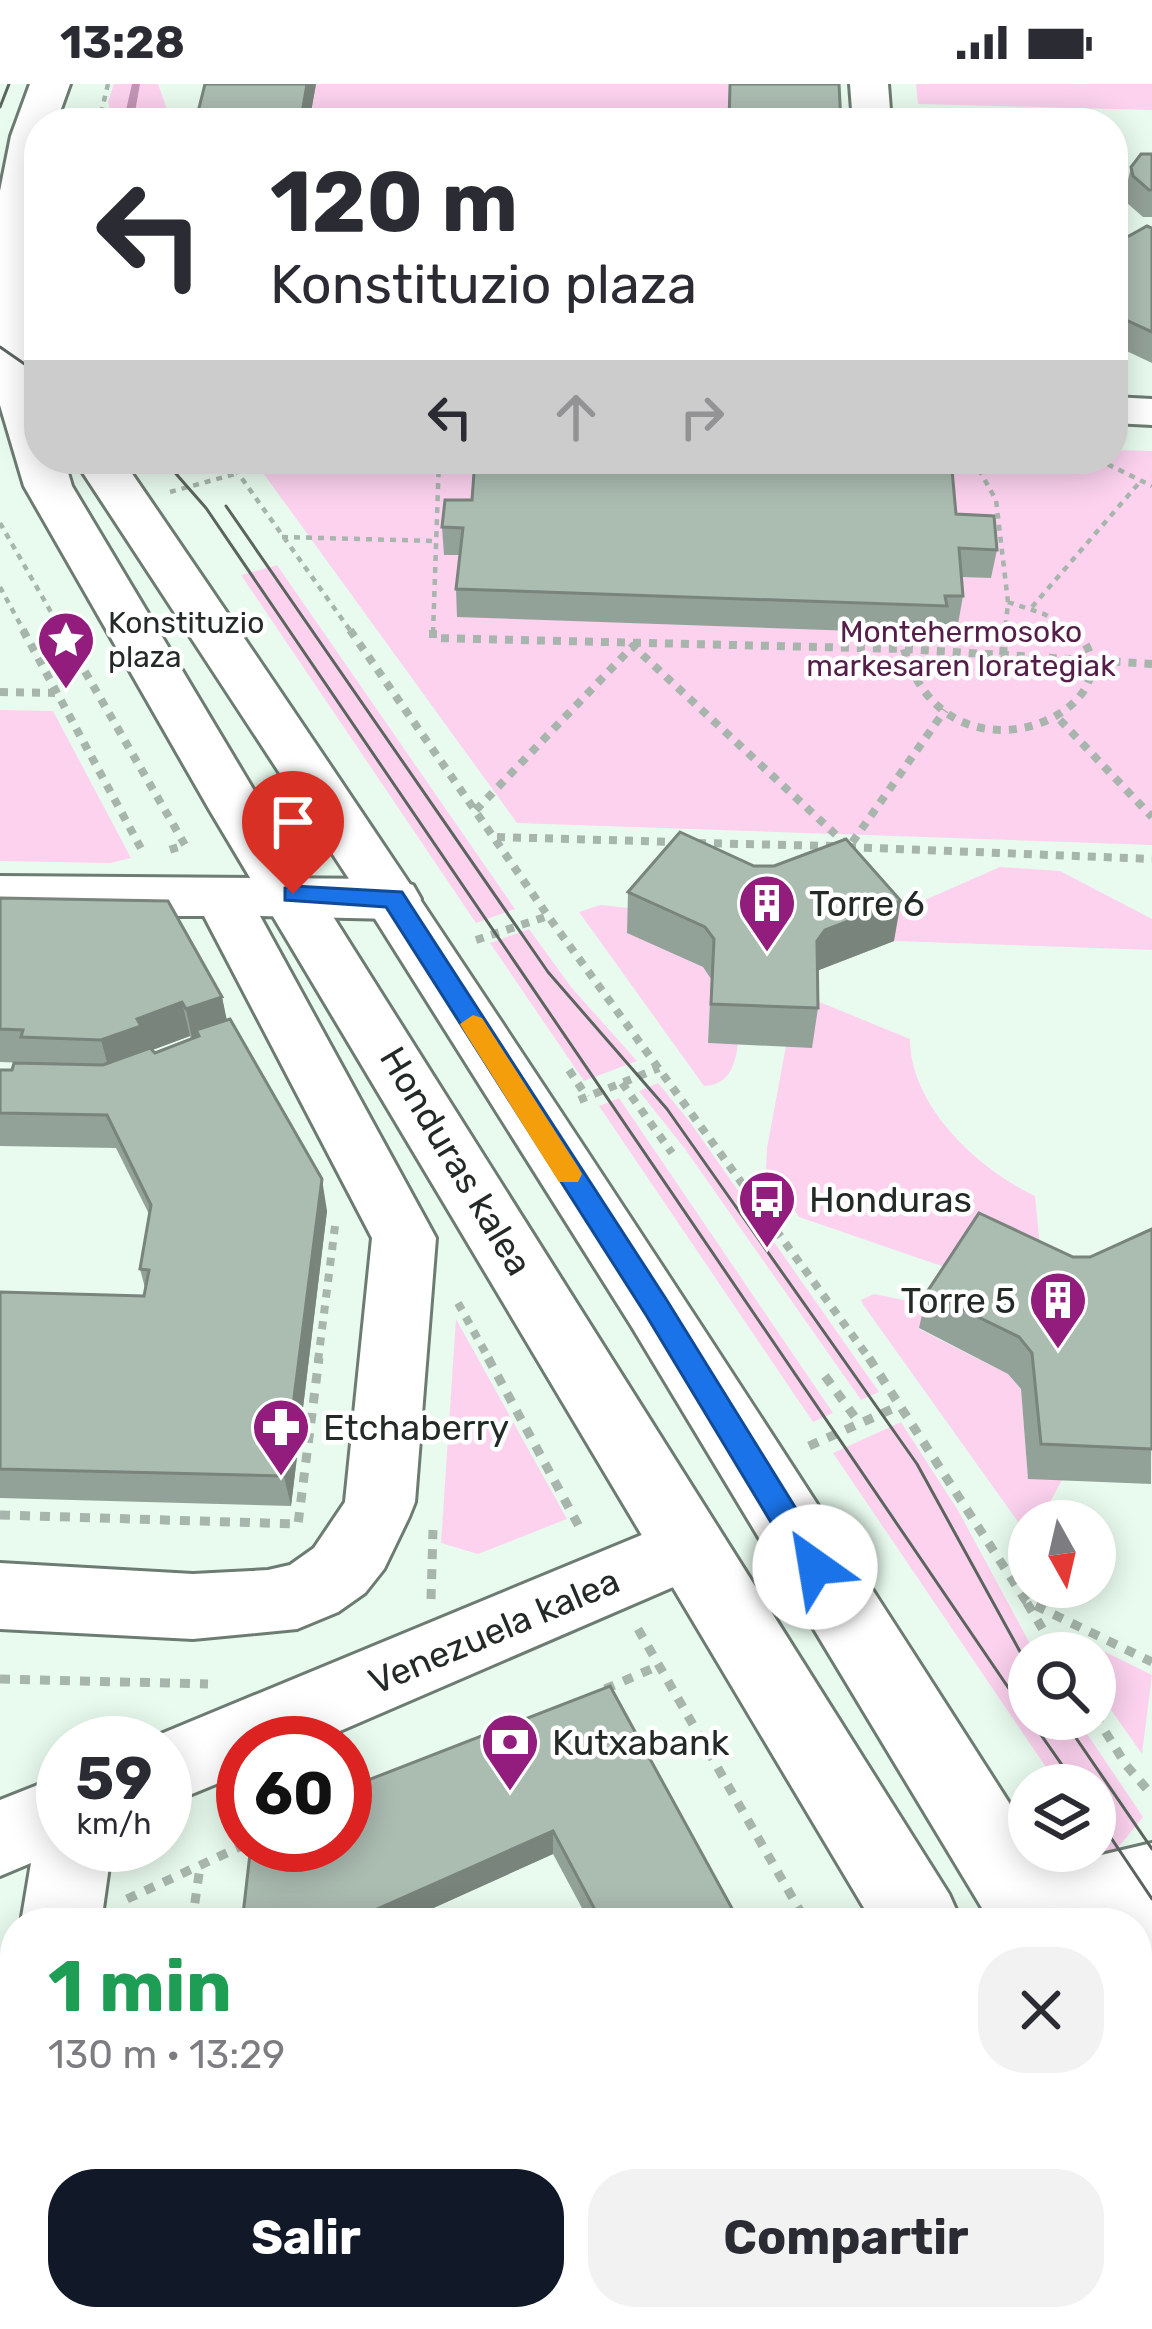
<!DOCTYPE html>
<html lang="es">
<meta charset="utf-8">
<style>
body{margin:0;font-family:Rubik,sans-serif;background:#f2f2f3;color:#2b2b33;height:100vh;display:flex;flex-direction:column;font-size:45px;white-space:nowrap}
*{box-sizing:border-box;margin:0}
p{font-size:39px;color:#7c7c81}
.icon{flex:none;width:66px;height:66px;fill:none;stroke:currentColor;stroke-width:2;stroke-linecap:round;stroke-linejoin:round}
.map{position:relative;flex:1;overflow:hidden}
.sheet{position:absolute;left:0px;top:1824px;width:1152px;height:423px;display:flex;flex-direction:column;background:#fff;border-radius:48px 48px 0 0;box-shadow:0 6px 30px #0003}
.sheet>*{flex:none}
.guide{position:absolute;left:24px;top:24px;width:1104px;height:366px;border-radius:48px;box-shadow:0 6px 30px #0003;background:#fff;color:#2b2b33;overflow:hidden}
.needle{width:78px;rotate:172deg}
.tools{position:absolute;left:1008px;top:1416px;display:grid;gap:24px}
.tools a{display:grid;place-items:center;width:108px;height:108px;border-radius:50%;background:#fff;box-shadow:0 6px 30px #0003;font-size:60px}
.speed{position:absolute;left:36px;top:1632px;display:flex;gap:24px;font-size:60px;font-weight:700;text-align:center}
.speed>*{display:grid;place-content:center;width:156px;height:156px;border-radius:50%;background:#fff;box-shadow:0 6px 30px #0003;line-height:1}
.speed small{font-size:30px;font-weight:400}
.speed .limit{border:18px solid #d22;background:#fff;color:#111}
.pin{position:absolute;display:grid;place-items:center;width:102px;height:102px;color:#fff;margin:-123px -51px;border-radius:50% 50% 50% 0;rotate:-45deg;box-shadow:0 0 12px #0007}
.pin .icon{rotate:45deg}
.me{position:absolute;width:132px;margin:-66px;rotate:328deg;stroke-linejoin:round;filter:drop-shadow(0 0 9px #0008)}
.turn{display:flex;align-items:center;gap:42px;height:252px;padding:0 48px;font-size:54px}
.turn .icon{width:156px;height:156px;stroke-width:2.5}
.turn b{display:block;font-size:84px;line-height:102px}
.lanes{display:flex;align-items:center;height:114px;padding:0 48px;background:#0003;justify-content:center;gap:60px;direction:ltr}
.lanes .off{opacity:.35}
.round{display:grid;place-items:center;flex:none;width:126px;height:126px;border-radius:48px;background:#f2f2f3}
.head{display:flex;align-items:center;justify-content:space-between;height:204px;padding:0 48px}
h1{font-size:72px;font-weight:700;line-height:90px;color:#1e9e55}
.primary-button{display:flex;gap:24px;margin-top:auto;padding:24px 48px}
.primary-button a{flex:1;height:138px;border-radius:48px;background:#111827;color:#fff;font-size:48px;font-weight:700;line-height:138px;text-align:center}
.primary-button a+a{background:#f2f2f3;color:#2b2b33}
.status{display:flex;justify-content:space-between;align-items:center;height:84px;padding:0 60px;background:#fff;direction:ltr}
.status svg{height:33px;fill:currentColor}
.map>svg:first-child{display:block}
.green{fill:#fcd2ef}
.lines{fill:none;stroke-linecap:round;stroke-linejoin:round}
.stream{fill:#c295b5;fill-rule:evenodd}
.minor-casing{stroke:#6d7c72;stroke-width:6}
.major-casing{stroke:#6d7c72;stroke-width:6}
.path-far2{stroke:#a7b5ac;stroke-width:4.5;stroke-dasharray:6 6;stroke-linecap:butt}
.path-far1{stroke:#a7b5ac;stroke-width:8;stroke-dasharray:8 8;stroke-linecap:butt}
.path{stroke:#a7b5ac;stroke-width:9;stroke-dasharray:10 10;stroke-linecap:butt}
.minor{fill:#fff;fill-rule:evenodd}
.major{fill:#fff;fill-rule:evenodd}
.tram{stroke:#5b645e;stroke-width:3}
.wall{fill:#93a298;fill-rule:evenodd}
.shaded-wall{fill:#78847c}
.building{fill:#abbcb1;stroke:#78847c;stroke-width:3}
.route{fill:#1a73e8;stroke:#114b97;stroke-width:3}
.slow{fill:#f59e0b}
.labels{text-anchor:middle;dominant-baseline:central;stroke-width:9;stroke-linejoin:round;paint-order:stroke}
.far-poi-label{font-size:30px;fill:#242a26;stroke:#fff;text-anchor:start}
.far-park-label{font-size:30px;fill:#551e49;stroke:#fff}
.poi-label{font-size:36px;fill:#242a26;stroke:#fff;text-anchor:start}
.street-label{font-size:36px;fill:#242a26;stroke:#fff}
</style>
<div class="status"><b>13:28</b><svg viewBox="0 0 49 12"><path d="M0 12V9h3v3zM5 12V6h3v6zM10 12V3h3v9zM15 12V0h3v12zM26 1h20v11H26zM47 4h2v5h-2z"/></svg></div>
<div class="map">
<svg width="1152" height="2245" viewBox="0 0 1152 2245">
<rect width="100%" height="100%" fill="#e9fbef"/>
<path class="green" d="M 114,0 L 158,0 L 168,28 L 167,39 L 115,39 L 108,18 Z
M 316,0 L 728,0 L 728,39 L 309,39 Z
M 916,0 L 1152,0 L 1152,26 L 918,20 Z
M 1113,366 L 1152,367 L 1152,761 L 517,739 L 253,375 L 1113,375 Z
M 277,481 L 515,825 L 476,839 L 241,491 Z
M 0,626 L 53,627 L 131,774 L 110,779 L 0,777 Z
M 1000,783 L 1060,787 L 1152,835 L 1152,866 L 894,857 L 877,837 Z
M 600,821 L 647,826 L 628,849 L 703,883 L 711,895 L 708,959 L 738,960 C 735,982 729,1001 704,1002 L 579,828 Z
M 529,845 L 571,903 L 637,977 L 584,997 L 490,859 Z
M 812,915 L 910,955 C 910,1022 978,1085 1035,1112 L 1044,1202 L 956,1187 L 799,1133 L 766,1086 L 767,1064 L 786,962 Z
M 658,999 L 690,1038 L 879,1308 L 861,1316 L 685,1065 L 639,1007 Z
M 619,1014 L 833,1329 L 813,1338 L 599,1022 Z
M 874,1210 L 933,1222 L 919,1245 L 1008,1290 L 1021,1305 L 1028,1394 L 1062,1396 L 1040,1437 L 1029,1437 L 1026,1449 L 864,1222 L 861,1216 Z
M 456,1235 L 567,1435 L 478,1470 L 441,1459 Z
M 901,1338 L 959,1428 L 1035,1569 L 1029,1569 L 1029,1635 L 1077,1635 L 1143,1733 L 1108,1776 L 1095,1756 L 1095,1701 L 1058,1701 L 833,1369 Z
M 1065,1548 L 1152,1591 L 1142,1670 L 1095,1603 L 1095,1569 L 1074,1569 Z"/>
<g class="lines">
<path class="stream" d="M 132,0 L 140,0 L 133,39 L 123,39 Z"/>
<defs>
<path id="minor" d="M 850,0 L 888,0 L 891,39 L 853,39 Z
M 1113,313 L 1152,315 L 1152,341 L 1113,339 Z
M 0,792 L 393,795 L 413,801 L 421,815 L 413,829 L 393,835 L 260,832 L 436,1154 L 415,1418 L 409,1433 L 384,1485 L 365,1509 L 338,1528 L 297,1545 L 193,1555 L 0,1545 L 0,1479 L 193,1490 L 268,1486 L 290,1481 L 314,1464 L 345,1418 L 372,1154 L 204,832 L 0,832 Z
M 690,1431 L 715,1441 L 725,1463 L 715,1485 L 312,1659 L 243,1659 L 243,1689 L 165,1721 L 165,1659 L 139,1659 Z
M 63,1691 L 63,1761 L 112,1761 L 101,1839 L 21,1839 L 31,1779 L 0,1792 L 0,1716 Z
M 1008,1753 L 1029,1762 L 1029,1767 L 1097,1772 L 1152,1759 L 1152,1992 L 1137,1998 L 1137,1839 L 1025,1839 L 980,1819 L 969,1792 L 980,1765 Z
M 15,2112 L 15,2232 L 48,2232 L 46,2245 L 0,2245 L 0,2118 Z"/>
<path id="major" d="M 30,0 L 70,0 L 56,39 L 39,39 L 39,375 L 64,375 L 72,402 L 259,715 L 949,1810 L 962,1839 L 873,1839 L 209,725 L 24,402 L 0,321 L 0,107 L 11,52 Z
M 74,375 L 122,375 C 433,828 733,1286 1029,1750 L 1029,1767 L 1040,1767 L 1080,1839 L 991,1839 L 632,1243 L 372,830 Z
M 1137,1952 L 1152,1958 L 1152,2062 L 1137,2055 Z
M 1137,2157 L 1152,2163 L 1152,2245 L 1110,2245 L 1103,2232 L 1137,2232 Z"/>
</defs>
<use href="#minor" class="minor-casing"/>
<use href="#major" class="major-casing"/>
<path class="path-far2" d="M 108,0 L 102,25 L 108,39
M 228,375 L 352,549
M 973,375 L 996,416 L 1008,518 L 1005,549
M 1097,375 L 1152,402
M 170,408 L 235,390
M 0,439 L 63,549
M 282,453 L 436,457
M 0,503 L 25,549
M 1008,518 L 1044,530 L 1078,549
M 1032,523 L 1139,399
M 433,549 L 439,375"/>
<path class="path-far1" d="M 23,546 L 144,770
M 61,546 L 185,761 L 169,766
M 350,546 L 548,832 L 871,1277
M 433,546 L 433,554 L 904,565 L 1152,580
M 904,565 C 950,719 1152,619 1074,546
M 1003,571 L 1005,546
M 0,608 L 55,609
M 1060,636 L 1152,733
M 476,726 L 633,562 L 849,763 L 945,626
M 497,753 L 677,758
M 698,759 L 833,762
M 848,763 L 1152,775
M 476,856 L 548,832
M 569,986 L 587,1013
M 622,999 L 672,1069
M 579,1016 L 659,984
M 458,1219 L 490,1277
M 318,1277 L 335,1142"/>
<path class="path" d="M 488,1274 L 582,1448
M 869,1274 L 1026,1517 L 1152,1578
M 825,1292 L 860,1340
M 809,1362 L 899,1322
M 0,1431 L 298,1440 L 319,1274
M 431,1515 L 433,1446
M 1027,1519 L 1057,1569
M 638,1545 L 807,1839
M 0,1595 L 208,1600
M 605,1605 L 658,1582
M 1095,1631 L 1126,1681 L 1152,1711
M 127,1815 L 244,1761
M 192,1839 L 200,1783
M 874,2232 L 874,2245
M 940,2232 L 941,2245
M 137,2245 L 139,2232"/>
<use href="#minor" class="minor"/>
<use href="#major" class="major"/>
<path class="tram" d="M 0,23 L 9,0
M 0,263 L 39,290
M 163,375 L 206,424 L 1029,1634
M 226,422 L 548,888 L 667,1025 L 917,1380 L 1029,1584
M 1030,1635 L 1076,1701
M 1063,1635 L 1152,1765
M 1095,1730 L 1152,1815"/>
</g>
<path class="wall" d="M 205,0 L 316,0 L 309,39 L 200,39 L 198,28 Z
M 1152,70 L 1152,133 L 1143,133 L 1127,119 L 1125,109 L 1131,83 Z
M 1152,144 L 1152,279 L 1118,263 L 1115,249 L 1113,248 L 1113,152 L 1129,152 Z
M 937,386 L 956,430 L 997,466 L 991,494 L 962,493 L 963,512 L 958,540 L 944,540 L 942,550 L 457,533 L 456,505 L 460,471 L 444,471 L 442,443 L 472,416 Z
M 628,808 L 894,857 L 819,886 L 817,889 L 818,924 L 812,964 L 708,959 L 711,895 L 703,883 L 627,849 Z
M 0,814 L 222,913 L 226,936 L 327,1127 L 291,1422 L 0,1414 L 0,1208 L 144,1212 L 145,1204 L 140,1185 L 150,1132 L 116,1064 L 0,1062 L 0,986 L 12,986 L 25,979 L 0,978 ZM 190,952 L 191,955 L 155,969 L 152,966 Z
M 1152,1145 L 1151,1400 L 1028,1395 L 1021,1305 L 1008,1290 L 919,1244 L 927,1208 L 1073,1173 L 1090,1173 Z
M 610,1602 L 740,1839 L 590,1839 L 553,1770 L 400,1839 L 242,1839 Z"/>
<path class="shaded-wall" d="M 307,0 L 316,0 L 309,39 L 303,39 L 302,29 Z
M 901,817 L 894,857 L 819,886 L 812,897 L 817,857 L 825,846 Z
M 222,913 L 229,946 L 196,946 L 198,957 L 193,959 L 186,925 Z
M 182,918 L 190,952 L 147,968 L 110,989 L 101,956 L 137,935 Z
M 322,1095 L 327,1127 L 291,1422 L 284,1392 Z
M 553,1747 L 553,1770 L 400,1839 L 374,1839 L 375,1826 Z
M 332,2232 L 340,2232 L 339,2245 L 331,2245 Z"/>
<path class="building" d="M 205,0 L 307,0 L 302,29 L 198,28 Z
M 730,0 L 839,0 L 841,39 L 729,39 Z
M 484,29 L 529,30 L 528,39 L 483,39 Z
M 1141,70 L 1152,70 L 1152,106 L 1149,106 L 1133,92 L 1131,83 Z
M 1147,142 L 1152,144 L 1152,248 L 1124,235 L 1122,222 L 1113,218 L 1113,152 L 1129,152 Z
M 475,375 L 936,376 L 937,386 L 952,386 L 956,430 L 994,432 L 997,466 L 959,464 L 963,512 L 945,512 L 947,522 L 456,505 L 463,444 L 442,443 L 445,416 L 472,416 Z
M 680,748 L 754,782 L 774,782 L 846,755 L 901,817 L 825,846 L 817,857 L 818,924 L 711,920 L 714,855 L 705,843 L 628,808 Z
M 0,814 L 168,817 L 222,913 L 186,925 L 182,918 L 137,935 L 141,942 L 101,956 L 21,953 L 23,946 L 0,945 Z
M 230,935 L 322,1095 L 284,1392 L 0,1385 L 0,1208 L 144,1212 L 149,1186 L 140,1185 L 151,1121 L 107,1031 L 0,1029 L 0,986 L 12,986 L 14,979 L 103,981 L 150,964 L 155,969 L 199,952 L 196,946 Z
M 979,1129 L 1073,1173 L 1090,1173 L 1152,1145 L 1152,1365 L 1041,1360 L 1032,1269 L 1019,1253 L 927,1208 Z
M 610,1602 L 740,1839 L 602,1839 L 553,1747 L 375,1826 L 374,1839 L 242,1839 L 251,1761 L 345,1761 L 345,1705 Z
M 200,2232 L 332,2232 L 331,2245 L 198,2245 Z
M 685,2232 L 815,2232 L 815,2245 L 685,2245 Z"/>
<path class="route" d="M 293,802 L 402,808 L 666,1215 L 826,1473 L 830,1483 L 826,1493 L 815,1497 L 804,1493 L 646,1231 L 386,823 L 285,816 L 285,804 Z"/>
<path class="slow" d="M 473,931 L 482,934 L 578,1083 L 582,1090 L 578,1098 L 559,1098 L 464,947 L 460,940 Z"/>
<defs>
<symbol id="sight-pin" viewBox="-11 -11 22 30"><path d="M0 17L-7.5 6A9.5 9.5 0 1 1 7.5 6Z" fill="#921d7c" stroke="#fff"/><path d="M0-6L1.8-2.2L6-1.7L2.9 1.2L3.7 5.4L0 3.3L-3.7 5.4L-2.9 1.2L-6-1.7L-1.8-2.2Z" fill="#fff"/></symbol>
<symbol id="building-pin" viewBox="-11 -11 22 30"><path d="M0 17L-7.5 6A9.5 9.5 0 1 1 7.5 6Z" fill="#921d7c" stroke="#fff"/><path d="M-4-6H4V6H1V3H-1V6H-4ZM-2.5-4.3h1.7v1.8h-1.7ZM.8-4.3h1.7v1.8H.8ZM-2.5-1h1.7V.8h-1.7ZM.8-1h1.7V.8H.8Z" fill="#fff"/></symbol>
<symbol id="bus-pin" viewBox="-11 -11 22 30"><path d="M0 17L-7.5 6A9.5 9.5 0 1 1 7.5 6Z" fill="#921d7c" stroke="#fff"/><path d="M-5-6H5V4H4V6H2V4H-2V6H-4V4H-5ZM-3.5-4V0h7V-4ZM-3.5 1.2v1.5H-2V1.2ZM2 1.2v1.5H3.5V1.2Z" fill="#fff"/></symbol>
<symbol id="pharmacy-pin" viewBox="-11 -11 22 30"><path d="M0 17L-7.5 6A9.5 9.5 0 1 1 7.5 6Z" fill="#921d7c" stroke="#fff"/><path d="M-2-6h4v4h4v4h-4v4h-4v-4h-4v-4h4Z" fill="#fff"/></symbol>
<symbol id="bank-pin" viewBox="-11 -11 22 30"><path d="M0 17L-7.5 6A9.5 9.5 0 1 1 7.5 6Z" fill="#921d7c" stroke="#fff"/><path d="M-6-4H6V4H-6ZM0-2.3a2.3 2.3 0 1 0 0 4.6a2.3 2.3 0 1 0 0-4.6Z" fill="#fff"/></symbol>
</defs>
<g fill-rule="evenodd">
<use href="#sight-pin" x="33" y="523" width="66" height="90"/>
<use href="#building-pin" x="734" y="786" width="66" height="90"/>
<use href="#bus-pin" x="734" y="1082" width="66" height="90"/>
<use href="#building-pin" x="1025" y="1183" width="66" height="90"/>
<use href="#pharmacy-pin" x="248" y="1310" width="66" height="90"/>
<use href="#bank-pin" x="477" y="1625" width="66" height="90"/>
</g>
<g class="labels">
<g class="far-poi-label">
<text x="108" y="539">Konstituzio<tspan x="108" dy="34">plaza</tspan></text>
</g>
<g class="far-park-label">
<text x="961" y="548">Montehermosoko<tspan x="961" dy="34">markesaren lorategiak</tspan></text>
</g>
<g class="poi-label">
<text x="809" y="819">Torre 6</text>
<text x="809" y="1115">Honduras</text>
<text x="1016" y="1216" text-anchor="end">Torre 5</text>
<text x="323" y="1343">Etchaberry</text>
<text x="552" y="1658">Kutxabank</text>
</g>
<g class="street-label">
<text transform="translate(456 1077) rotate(59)">Honduras kalea</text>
<text transform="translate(494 1547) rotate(-23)">Venezuela kalea</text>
</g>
</g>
</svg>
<div class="tools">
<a><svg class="needle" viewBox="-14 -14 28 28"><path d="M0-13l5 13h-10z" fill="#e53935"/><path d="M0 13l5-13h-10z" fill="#7c7c81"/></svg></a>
<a><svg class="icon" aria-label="search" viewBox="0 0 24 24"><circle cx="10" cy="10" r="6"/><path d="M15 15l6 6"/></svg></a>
<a><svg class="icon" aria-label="layers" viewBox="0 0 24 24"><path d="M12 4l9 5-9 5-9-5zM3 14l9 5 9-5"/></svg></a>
</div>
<div class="speed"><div>59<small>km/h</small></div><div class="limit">60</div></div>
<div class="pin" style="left:293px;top:810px;background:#d93025"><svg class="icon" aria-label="arrive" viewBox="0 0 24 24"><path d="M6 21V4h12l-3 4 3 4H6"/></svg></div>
<svg class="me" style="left:815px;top:1483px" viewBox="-20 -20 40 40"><circle r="19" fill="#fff"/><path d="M0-13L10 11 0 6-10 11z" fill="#1a73e8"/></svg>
<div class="guide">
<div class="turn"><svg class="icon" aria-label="left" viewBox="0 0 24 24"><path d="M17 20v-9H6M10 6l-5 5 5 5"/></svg><div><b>120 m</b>Konstituzio plaza</div></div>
<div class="lanes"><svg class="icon" aria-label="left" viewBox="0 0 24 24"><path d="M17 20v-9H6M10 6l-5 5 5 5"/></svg><svg class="icon off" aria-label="ahead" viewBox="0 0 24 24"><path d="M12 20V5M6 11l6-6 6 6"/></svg><svg class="icon off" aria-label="right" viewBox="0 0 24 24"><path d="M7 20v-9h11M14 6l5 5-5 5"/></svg></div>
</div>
<section class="sheet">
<div class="head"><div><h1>1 min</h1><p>130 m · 13:29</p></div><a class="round"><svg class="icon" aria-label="close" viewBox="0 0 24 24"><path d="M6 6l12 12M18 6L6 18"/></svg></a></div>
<div class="primary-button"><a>Salir</a><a>Compartir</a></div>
</section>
</div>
